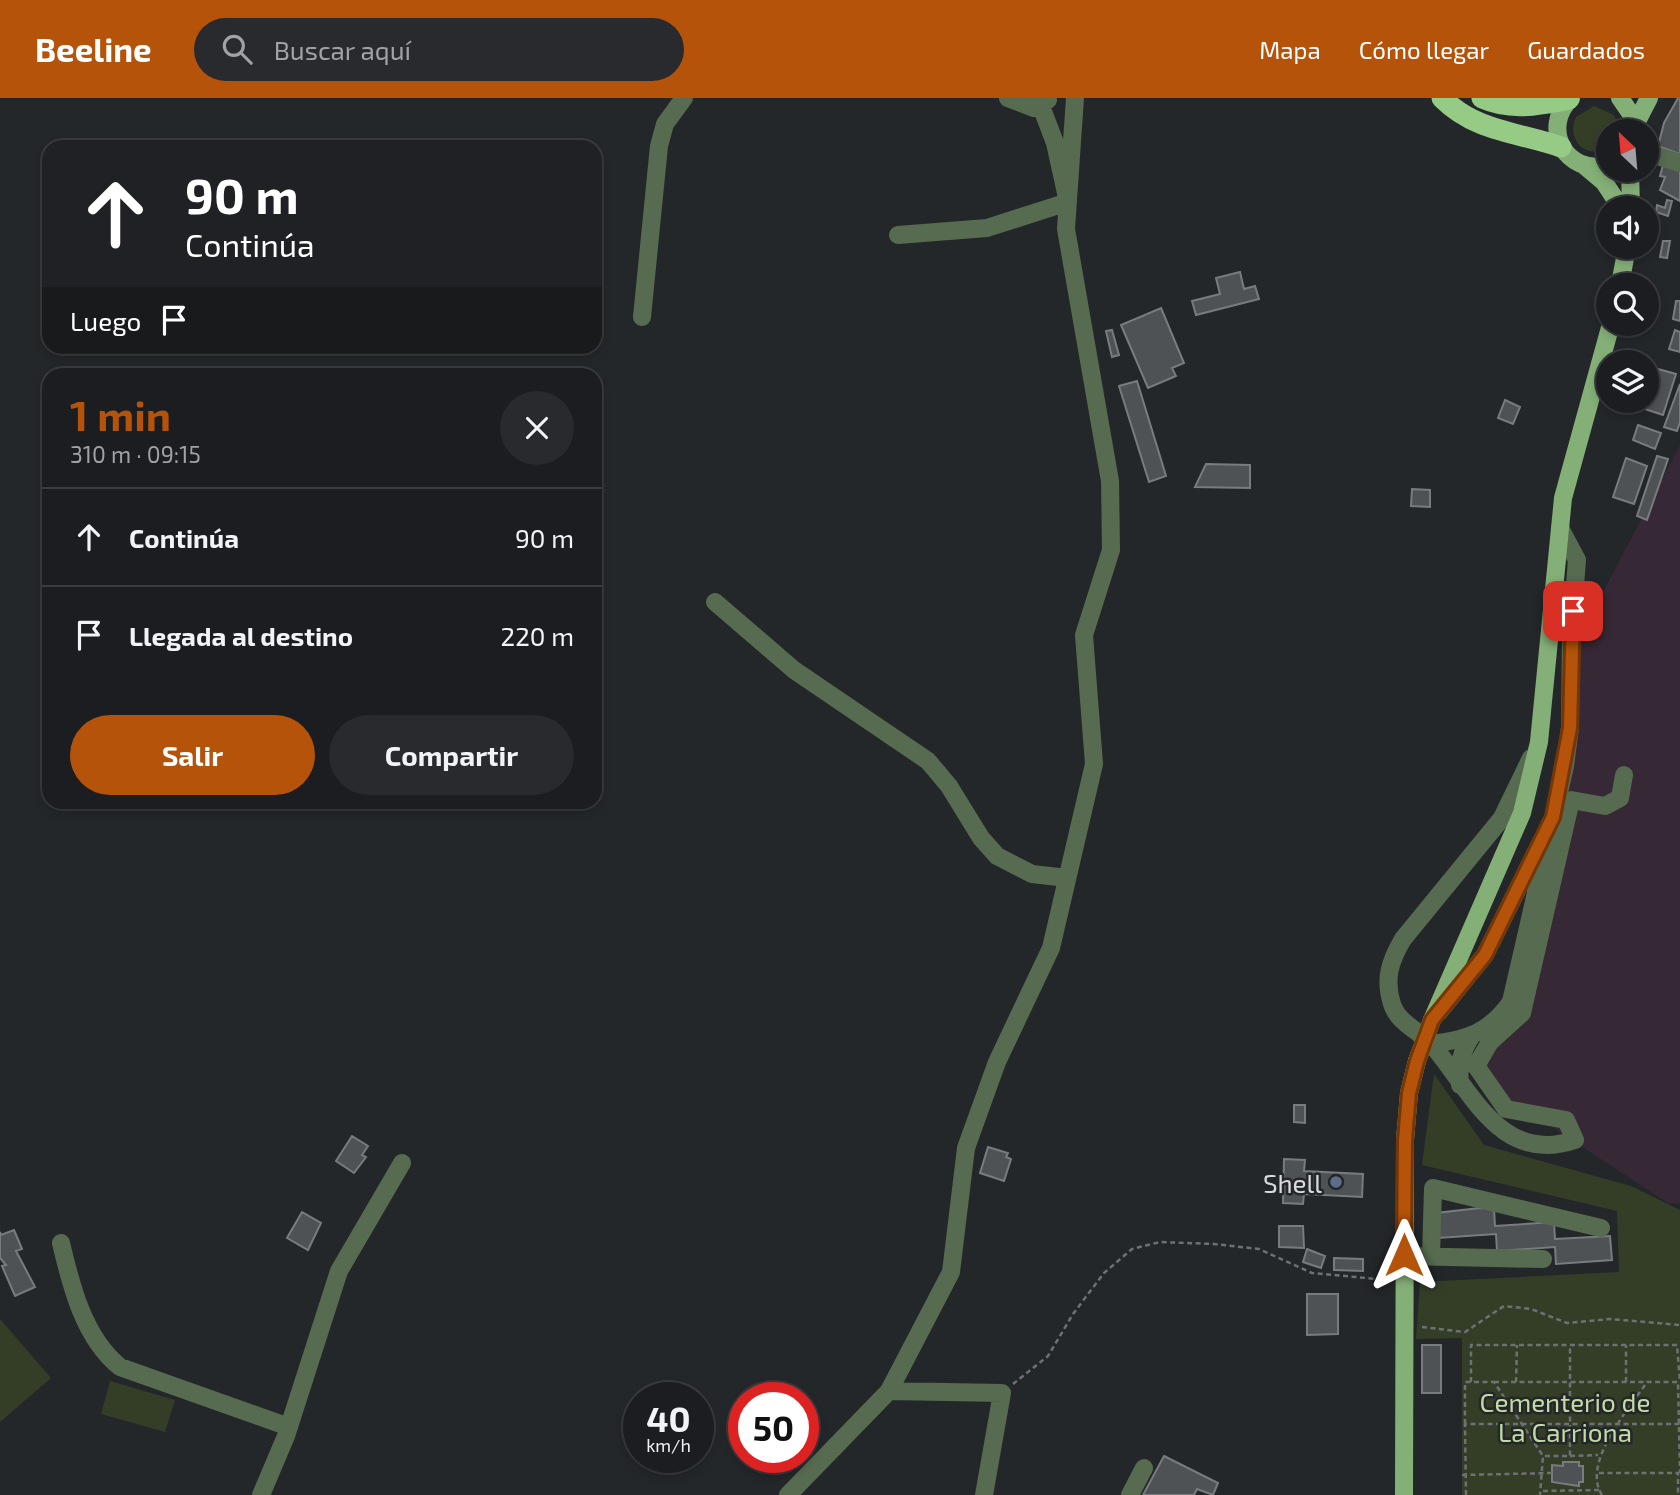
<!DOCTYPE html>
<html lang="es">
<meta charset="utf-8">
<style>
body{margin:0;font-family:"Exo 2",sans-serif;background:#282a2d;color:#f1f3f6;height:100vh;display:flex;flex-direction:column;font-size:26px;white-space:nowrap}
*{box-sizing:border-box;margin:0}
p{font-size:23px;color:#a0a2a5}
.icon{flex:none;width:38px;height:38px;fill:none;stroke:currentColor;stroke-width:2;stroke-linecap:round;stroke-linejoin:round}
.map{position:relative;flex:1;overflow:hidden}
.drawer{position:absolute;left:42px;top:270px;width:560px;height:441px;display:flex;flex-direction:column;background:#1b1d20;border-radius:21px;box-shadow:0 4px 10px #0003,0 0 0 2px #393b3e}
.drawer>*{flex:none}
.banner{position:absolute;left:42px;top:42px;width:560px;height:214px;border-radius:21px;box-shadow:0 4px 10px #0003,0 0 0 2px #393b3e;background:#202124;color:#fff;overflow:hidden}
.needle{width:46px;rotate:334deg}
.tools{position:absolute;left:1596px;top:21px;display:grid;gap:14px}
.tools a{display:grid;place-items:center;width:63px;height:63px;border-radius:50%;background:#1b1d20;box-shadow:0 4px 10px #0003,0 0 0 2px #393b3e;font-size:35px}
.speed{position:absolute;left:623px;top:1284px;display:flex;gap:14px;font-size:35px;font-weight:700;text-align:center}
.speed>*{display:grid;place-content:center;width:91px;height:91px;border-radius:50%;background:#1b1d20;box-shadow:0 4px 10px #0003,0 0 0 2px #393b3e;line-height:1}
.speed small{font-size:18px;font-weight:400}
.speed .limit{border:10px solid #d22;background:#fff;color:#111}
.pin{position:absolute;display:grid;place-items:center;width:60px;height:60px;color:#fff;margin:-30px;border-radius:14px;box-shadow:0 4px 10px #0006}
.me{position:absolute;width:77px;margin:-38px;rotate:0deg;stroke-linejoin:round;filter:drop-shadow(0 0 5px #0008)}
.turn{display:flex;align-items:center;gap:24px;height:147px;padding:0 28px;font-size:32px}
.turn .icon{width:91px;height:91px;stroke-width:2.5}
.turn b{display:block;font-size:49px;line-height:60px}
.then{display:flex;align-items:center;height:66px;padding:0 28px;background:#0003;gap:14px;font-size:26px}
.round{display:grid;place-items:center;flex:none;width:74px;height:74px;border-radius:37px;background:#282a2d}
.overview{display:flex;align-items:center;justify-content:space-between;height:119px;padding:0 28px}
h1{font-size:42px;font-weight:700;line-height:52px;color:#b45309}
.button{display:flex;gap:14px;margin-top:auto;padding:14px 28px}
.button a{flex:1;height:80px;border-radius:42px;background:#b45309;color:#fff;font-size:28px;font-weight:700;line-height:80px;text-align:center}
.button a+a{background:#282a2d;color:#f1f3f6}
ul{padding:0;list-style:none}
li{display:flex;align-items:center;gap:21px;height:98px;padding:0 28px;border-top:2px solid #393b3e}
li div{flex:1}
li b{display:block;font-size:26px}
li em{font-style:normal}
header{display:flex;align-items:center;gap:42px;box-sizing:border-box;height:98px;padding:0 35px;background:#b45309;color:#fff}
header strong{font-size:33px}
nav{display:flex;gap:38px;margin-inline-start:auto;font-size:24px}
.search{width:490px;height:63px;background:#282a2d;display:flex;align-items:center;gap:18px;box-sizing:border-box;padding:0 24px;border-radius:38px;color:#a0a2a5;font-size:26px}
.map>svg:first-child{display:block}
.commercial{fill:#372835}
.green{fill:#343e27}
.building{fill:#4f5255;stroke:#787b7f;stroke-width:2}
.lines{fill:none;stroke-linecap:round;stroke-linejoin:round}
.path{stroke:#6e7174;stroke-width:2.5;stroke-dasharray:5 3.5;stroke-linecap:butt}
.minor{stroke:#566b50;stroke-width:18}
.major{stroke:#84b077;stroke-width:18}
.highway{stroke:#96cb86;stroke-width:21}
.major-bridge{stroke:#84b077;stroke-width:18}
.route-casing{stroke:#753606;stroke-width:18}
.route{stroke:#b45309;stroke-width:12}
.service-dot{fill:#5c6f8a;stroke:#24272a;stroke-width:2.5}
.labels{text-anchor:middle;dominant-baseline:central;stroke-width:5;stroke-linejoin:round;paint-order:stroke}
.poi-label{font-size:26px;fill:#d8dadc;stroke:#24272a;text-anchor:end}
.park-label{font-size:26px;fill:#c3dba3;stroke:#24272a}
</style>
<header>
<strong>Beeline</strong>
<div class="search"><svg class="icon" aria-label="search" viewBox="0 0 24 24"><circle cx="10" cy="10" r="6"/><path d="M15 15l6 6"/></svg>Buscar aquí</div>
<nav><a>Mapa</a><a>Cómo llegar</a><a>Guardados</a></nav>
</header>
<div class="map">
<svg width="1680" height="1397" viewBox="0 0 1680 1397">
<rect width="100%" height="100%" fill="#24272a"/>
<path class="commercial" d="M 1680,347 L 1680,1106 L 1668,1105 L 1480,982 L 1561,673 L 1577,544 Z"/>
<path class="green" d="M 1594,8 L 1614,17 L 1619,31 L 1608,33 L 1608,51 C 1585,61 1566,42 1576,19 Z
M 1434,976 L 1484,1047 L 1631,1088 L 1680,1112 L 1680,1397 L 1462,1397 L 1462,1240 L 1416,1241 L 1420,1184 L 1619,1174 L 1617,1113 L 1422,1067 Z
M 0,1221 L 51,1280 L 0,1324 Z
M 110,1283 L 175,1302 L 165,1334 L 101,1316 Z"/>
<path class="building" d="M 1678,0 L 1680,1 L 1680,56 L 1658,48 L 1664,25 Z
M 1663,67 L 1680,73 L 1680,103 L 1660,92 L 1665,79 L 1660,78 Z
M 1667,102 L 1672,103 L 1668,118 L 1656,114 L 1657,107 L 1665,110 Z
M 1663,143 L 1670,143 L 1667,160 L 1660,159 Z
M 1240,174 L 1244,191 L 1255,188 L 1259,201 L 1196,217 L 1192,203 L 1220,196 L 1216,180 Z
M 1676,203 L 1680,203 L 1680,223 L 1673,221 Z
M 1161,210 L 1184,265 L 1172,270 L 1176,278 L 1148,290 L 1121,227 Z
M 1112,232 L 1119,257 L 1112,259 L 1106,233 Z
M 1675,232 L 1680,234 L 1680,254 L 1669,251 Z
M 1658,271 L 1676,276 L 1663,317 L 1645,311 Z
M 1137,283 L 1166,378 L 1149,384 L 1119,288 Z
M 1680,286 L 1680,324 L 1677,333 L 1664,329 Z
M 1505,302 L 1520,309 L 1513,326 L 1498,320 Z
M 1638,327 L 1661,335 L 1655,351 L 1633,342 Z
M 1657,358 L 1668,361 L 1647,422 L 1637,418 Z
M 1626,360 L 1647,368 L 1634,406 L 1613,399 Z
M 1206,366 L 1250,367 L 1250,390 L 1195,389 Z
M 1412,391 L 1430,392 L 1430,409 L 1411,408 Z
M 1294,1007 L 1305,1007 L 1305,1025 L 1294,1024 Z
M 352,1038 L 368,1048 L 362,1057 L 366,1059 L 354,1075 L 336,1063 Z
M 988,1049 L 1008,1055 L 1006,1059 L 1011,1061 L 1004,1083 L 980,1075 Z
M 1284,1061 L 1305,1062 L 1304,1073 L 1363,1076 L 1362,1099 L 1304,1096 L 1303,1106 L 1283,1105 Z
M 1480,1110 L 1494,1111 L 1495,1128 L 1554,1124 L 1555,1141 L 1610,1138 L 1612,1162 L 1556,1166 L 1555,1149 L 1497,1153 L 1496,1136 L 1438,1140 L 1436,1115 Z
M 302,1114 L 321,1125 L 308,1152 L 287,1140 Z
M 1279,1128 L 1303,1128 L 1304,1150 L 1279,1149 Z
M 14,1132 L 22,1151 L 16,1153 L 35,1189 L 15,1198 L 2,1168 L 6,1167 L 0,1160 L 0,1134 L 1,1137 Z
M 1307,1151 L 1325,1158 L 1321,1170 L 1303,1164 Z
M 1334,1160 L 1363,1161 L 1363,1173 L 1334,1172 Z
M 1307,1196 L 1338,1196 L 1338,1236 L 1307,1237 Z
M 1422,1247 L 1441,1247 L 1441,1295 L 1422,1295 Z
M 1164,1358 L 1218,1385 L 1213,1397 L 1197,1391 L 1194,1397 L 1143,1397 Z
M 1563,1364 L 1579,1364 L 1579,1368 L 1583,1368 L 1583,1384 L 1579,1384 L 1579,1388 L 1552,1384 L 1552,1367 L 1563,1368 Z"/>
<g class="lines">
<path class="path" d="M 1422,1229 L 1465,1234 L 1504,1208 L 1531,1211 L 1567,1225 L 1610,1221 L 1680,1227
M 1471,1284 L 1471,1247 L 1677,1247 L 1680,1284
M 1494,1284 L 1647,1284
M 1516,1284 L 1517,1247
M 1626,1284 L 1626,1247
M 1013,1286 L 1048,1258 L 1073,1216 L 1104,1175 L 1132,1151 L 1160,1144 L 1214,1146 L 1259,1151 L 1312,1175 L 1388,1182
M 1465,1326 L 1465,1284 L 1494,1284 L 1543,1358 L 1540,1397
M 1545,1358 L 1570,1358 L 1570,1247
M 1570,1358 L 1598,1357
M 1599,1375 L 1678,1375 L 1678,1397
M 1462,1377 L 1552,1375
M 1543,1393 L 1599,1392
M 1466,1397 L 1465,1326 L 1680,1326
M 1602,1397 C 1581,1365 1629,1311 1647,1284 L 1678,1284 L 1680,1375"/>
<path class="minor" d="M 1008,0 L 1034,10 L 1048,2
M 1647,55 L 1680,65
M 898,137 L 987,130 L 1068,104 L 1055,45 L 1038,0
M 642,219 L 659,48 L 665,26 L 684,0
M 715,504 L 794,572 L 928,663 L 949,688 L 981,740 L 997,758 L 1032,776 L 1067,780
M 1531,660 L 1502,720 L 1403,841 C 1390,863 1384,881 1392,906 C 1398,926 1421,933 1433,948 C 1472,994 1501,1067 1575,1042 L 1566,1022 L 1506,1011 L 1476,968 L 1490,944 L 1522,915 L 1571,702 L 1605,708 L 1620,700 L 1624,677
M 1439,914 L 1485,857 L 1541,744
M 1431,946 C 1467,942 1490,934 1511,904 L 1565,668 L 1570,630 L 1571,538 L 1577,462 L 1560,430
M 1460,987 C 1458,967 1461,954 1472,937
M 61,1145 C 71,1188 84,1240 120,1269 L 289,1329
M 1404,1158 L 1543,1161
M 1431,1158 L 1433,1090 L 1601,1130
M 889,1293 L 1002,1295 L 984,1397
M 261,1397 L 286,1338 L 339,1173 L 402,1065
M 788,1397 L 889,1293 L 951,1174 L 966,1050 L 997,964 L 1051,850 L 1094,666 L 1084,537 L 1111,452 L 1110,383 L 1066,131 L 1075,0
M 1130,1397 L 1144,1370"/>
<path class="major" d="M 1571,0 C 1540,30 1566,78 1608,67
M 1620,0 L 1633,19 L 1634,33
M 1634,29 L 1649,0
M 1585,68 L 1604,84 L 1621,110
M 1630,72 L 1631,110
M 1620,187 L 1627,149
M 1432,922 L 1522,715 L 1539,644 L 1563,400 L 1611,226
M 1404,1397 L 1405,1042 L 1409,995 L 1417,963"/>
<path class="highway" d="M 1442,0 C 1476,34 1518,34 1561,49
M 1482,0 C 1511,13 1539,7 1569,1"/>
<path class="major-bridge" d="M 1417,963 L 1432,922"/>
</g>
<g class="lines">
<defs>
<path id="route" d="M 1404,1157 L 1405,1042 L 1409,995 L 1417,963 L 1432,922 L 1485,857 L 1553,719 L 1570,630 L 1573,513"/>
</defs>
<use href="#route" class="route-casing"/>
<use href="#route" class="route"/>
</g>
<circle class="service-dot" cx="1336" cy="1084" r="7"/>
<g class="labels">
<g class="poi-label">
<text x="1322" y="1084">Shell</text>
</g>
<g class="park-label">
<text x="1565" y="1303">Cementerio de<tspan x="1565" dy="30">La Carriona</tspan></text>
</g>
</g>
</svg>
<div class="tools">
<a><svg class="needle" viewBox="-14 -14 28 28"><path d="M0-13l5 13h-10z" fill="#e53935"/><path d="M0 13l5-13h-10z" fill="#a0a2a5"/></svg></a>
<a><svg class="icon" aria-label="sound" viewBox="0 0 24 24"><path d="M4 9h4l5-4v14l-5-4H4zM17 9q2 3 0 6"/></svg></a>
<a><svg class="icon" aria-label="search" viewBox="0 0 24 24"><circle cx="10" cy="10" r="6"/><path d="M15 15l6 6"/></svg></a>
<a><svg class="icon" aria-label="layers" viewBox="0 0 24 24"><path d="M12 4l9 5-9 5-9-5zM3 14l9 5 9-5"/></svg></a>
</div>
<div class="speed"><div>40<small>km/h</small></div><div class="limit">50</div></div>
<div class="pin" style="left:1573px;top:513px;background:#d93025"><svg class="icon" aria-label="arrive" viewBox="0 0 24 24"><path d="M6 21V4h12l-3 4 3 4H6"/></svg></div>
<svg class="me" style="left:1404px;top:1157px" viewBox="-20 -20 40 40"><path d="M0-17L14 15 0 8-14 15z" fill="#b45309" stroke="#fff" stroke-width="4"/></svg>
<div class="banner">
<div class="turn"><svg class="icon" aria-label="ahead" viewBox="0 0 24 24"><path d="M12 20V5M6 11l6-6 6 6"/></svg><div><b>90 m</b>Continúa</div></div>
<div class="then">Luego<svg class="icon" aria-label="arrive" viewBox="0 0 24 24"><path d="M6 21V4h12l-3 4 3 4H6"/></svg></div>
</div>
<section class="drawer">
<div class="overview"><div><h1>1 min</h1><p>310 m · 09:15</p></div><a class="round"><svg class="icon" aria-label="close" viewBox="0 0 24 24"><path d="M6 6l12 12M18 6L6 18"/></svg></a></div>
<ul>
<li><svg class="icon" aria-label="ahead" viewBox="0 0 24 24"><path d="M12 20V5M6 11l6-6 6 6"/></svg><div><b>Continúa</b></div><em>90 m</em></li>
<li><svg class="icon" aria-label="arrive" viewBox="0 0 24 24"><path d="M6 21V4h12l-3 4 3 4H6"/></svg><div><b>Llegada al destino</b></div><em>220 m</em></li>
</ul>
<div class="button"><a>Salir</a><a>Compartir</a></div>
</section>
</div>
